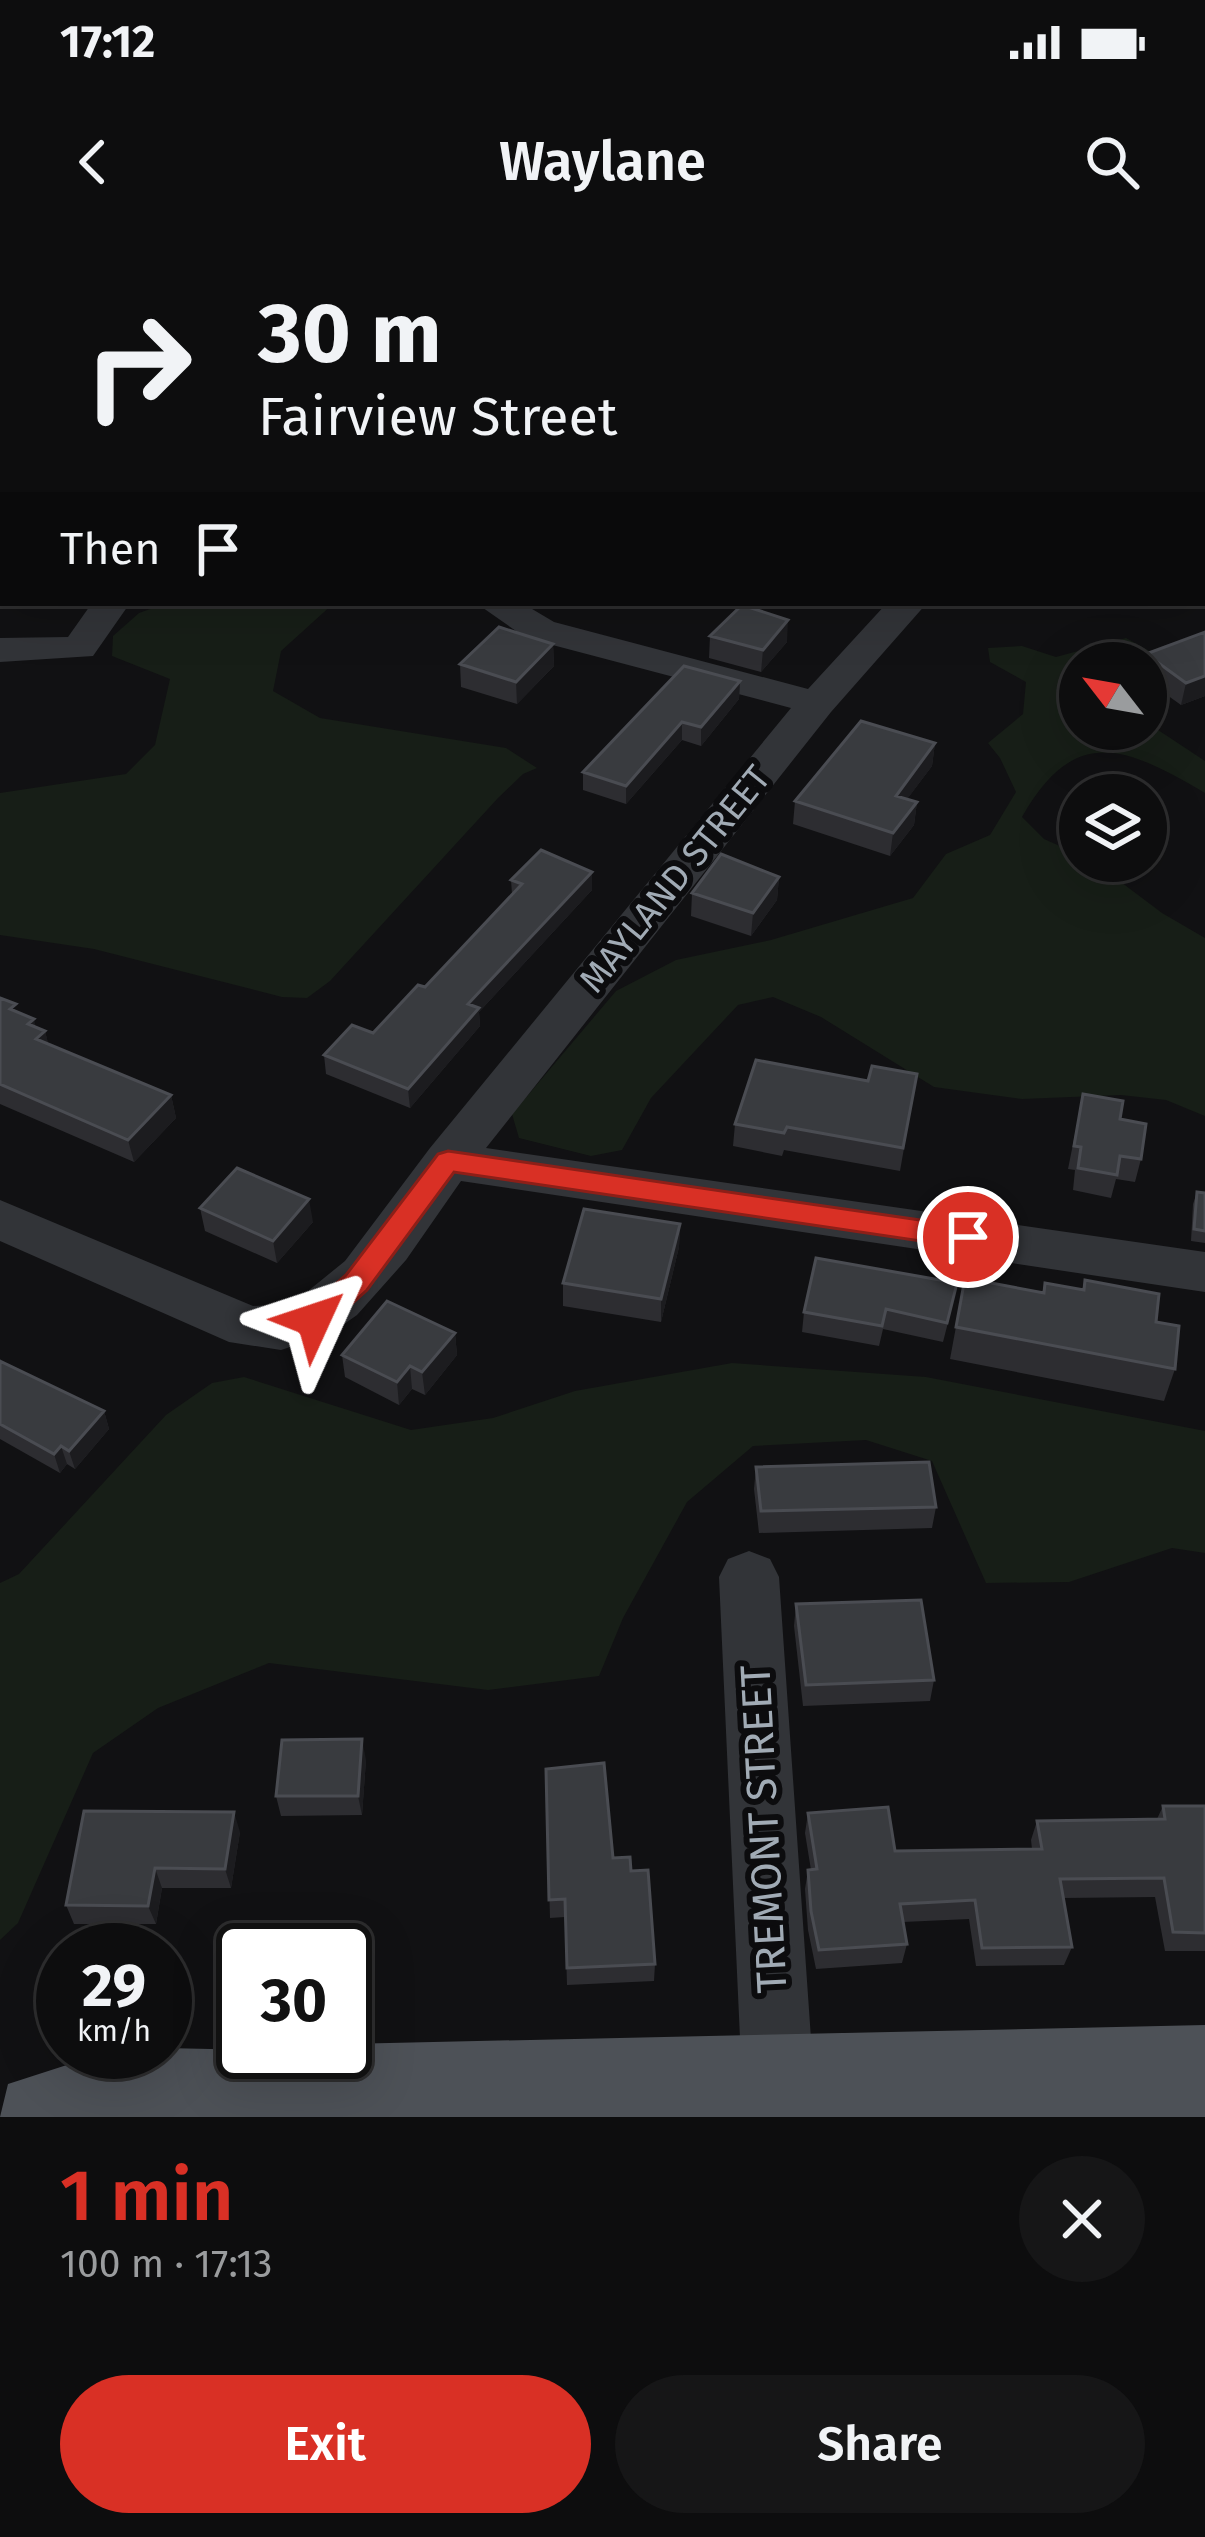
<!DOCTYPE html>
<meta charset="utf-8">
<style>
body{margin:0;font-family:"Fira Sans",sans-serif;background:#161617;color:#f1f3f6;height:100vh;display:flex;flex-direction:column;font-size:45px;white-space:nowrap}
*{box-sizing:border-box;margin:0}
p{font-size:39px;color:#9a9c9e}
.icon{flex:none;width:66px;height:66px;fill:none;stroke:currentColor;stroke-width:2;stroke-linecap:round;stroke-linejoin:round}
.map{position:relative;height:1877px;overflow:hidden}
.drawer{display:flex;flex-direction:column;background:#0d0d0e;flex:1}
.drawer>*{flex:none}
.banner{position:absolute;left:0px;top:0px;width:1206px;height:366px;box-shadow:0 12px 48px #0002,0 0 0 3px #2d2d2e;background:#0d0d0e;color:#f1f3f6;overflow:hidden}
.needle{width:78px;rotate:301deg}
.controls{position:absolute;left:1059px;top:402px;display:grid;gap:24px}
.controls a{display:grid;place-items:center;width:108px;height:108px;border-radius:50%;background:#0d0d0e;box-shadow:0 12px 48px #0002,0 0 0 3px #2d2d2e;font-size:60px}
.speed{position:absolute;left:36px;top:1683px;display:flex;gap:24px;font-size:60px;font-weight:700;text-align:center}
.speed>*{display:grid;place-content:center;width:156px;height:156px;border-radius:50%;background:#0d0d0e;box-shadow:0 12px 48px #0002,0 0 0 3px #2d2d2e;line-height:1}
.speed small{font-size:30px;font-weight:400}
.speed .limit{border:6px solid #111;border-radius:18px;background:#fff;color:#111}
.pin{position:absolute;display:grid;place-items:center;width:102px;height:102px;color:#fff;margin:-51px;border:6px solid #fff;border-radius:50%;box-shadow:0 3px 12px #0007}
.me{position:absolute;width:132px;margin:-66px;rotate:48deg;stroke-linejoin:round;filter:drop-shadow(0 0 9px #0008)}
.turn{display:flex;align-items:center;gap:42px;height:252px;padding:0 60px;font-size:54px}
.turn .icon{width:156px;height:156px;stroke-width:2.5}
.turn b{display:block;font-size:84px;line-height:102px}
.then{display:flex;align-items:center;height:114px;padding:0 60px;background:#0003;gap:24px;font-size:45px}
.round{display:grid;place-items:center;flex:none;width:126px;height:126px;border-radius:63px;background:#161617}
.headline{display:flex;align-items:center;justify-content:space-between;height:204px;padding:0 60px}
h1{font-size:72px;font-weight:600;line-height:90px;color:#d93025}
.primary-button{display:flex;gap:24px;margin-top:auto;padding:24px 60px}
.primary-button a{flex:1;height:138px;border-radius:72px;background:#d93025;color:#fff;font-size:48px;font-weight:600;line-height:138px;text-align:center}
.primary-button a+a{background:#161617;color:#f1f3f6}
.status{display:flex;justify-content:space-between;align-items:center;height:84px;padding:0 60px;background:#0d0d0e;direction:ltr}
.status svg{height:33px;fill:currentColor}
header{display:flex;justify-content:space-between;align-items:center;height:156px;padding:0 60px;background:#0d0d0e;font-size:54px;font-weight:600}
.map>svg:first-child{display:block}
.green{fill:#171e17}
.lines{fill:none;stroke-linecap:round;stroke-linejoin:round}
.minor{fill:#323438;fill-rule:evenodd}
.primary{fill:#4d5157;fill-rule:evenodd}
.trunk{fill:#555a60;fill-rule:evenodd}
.wall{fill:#2d2d31}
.shaded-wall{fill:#1c1c1f}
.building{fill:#393b3f;stroke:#4a4c52;stroke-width:3}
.route{fill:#d93025;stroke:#8d1f18;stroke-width:3}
.labels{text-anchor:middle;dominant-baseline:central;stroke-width:12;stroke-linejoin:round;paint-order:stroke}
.street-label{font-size:36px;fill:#a1abb5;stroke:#0c0c0e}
.near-street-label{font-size:42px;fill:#a1abb5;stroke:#0c0c0e}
</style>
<div class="status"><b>17:12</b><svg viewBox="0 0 49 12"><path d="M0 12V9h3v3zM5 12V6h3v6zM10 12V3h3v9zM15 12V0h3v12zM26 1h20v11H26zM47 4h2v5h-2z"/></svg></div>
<header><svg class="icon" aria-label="back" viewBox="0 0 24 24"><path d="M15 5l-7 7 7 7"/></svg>Waylane<svg class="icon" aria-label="search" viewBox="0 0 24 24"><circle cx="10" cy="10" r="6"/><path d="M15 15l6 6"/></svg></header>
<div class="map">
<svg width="1205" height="1877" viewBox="0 0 1205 1877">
<rect width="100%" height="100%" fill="#111113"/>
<path class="green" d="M 167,363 L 334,363 L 281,411 L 273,451 L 320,478 L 506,508 L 537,528 L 523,534 L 498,558 L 330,741 L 307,758 L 282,757 L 94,709 L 0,695 L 0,553 L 126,534 L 155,505 L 170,439 L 112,416 L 113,396 L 139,373 Z
M 1126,398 L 1153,413 L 1140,423 L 1080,423 L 1080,489 L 1146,489 L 1146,482 L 1205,521 L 1205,553 C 1127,507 1075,483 1022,577 L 1044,599 L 1080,615 L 1080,621 L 1093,621 L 1162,673 L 1205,698 L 1205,876 L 1166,860 L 1121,855 L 1022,859 L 934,847 L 821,777 L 773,757 L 738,765 L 651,858 L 622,910 L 591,916 L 519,898 L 512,874 L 616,751 L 676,720 L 771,700 L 913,658 L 946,614 L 990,595 L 1016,552 L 1000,518 L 988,503 L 1023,474 L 1026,442 L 990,422 L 988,408 L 1022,406 L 1056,417 Z
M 732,1123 L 926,1137 L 1205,1191 L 1205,1313 L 1172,1308 L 1069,1342 L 986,1343 L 932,1221 L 866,1200 L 753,1206 L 687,1262 L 623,1378 L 599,1436 L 488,1450 L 269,1423 L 158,1468 L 93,1513 L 18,1683 L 0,1700 L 0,1343 L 19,1334 L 166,1175 L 212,1143 L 244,1137 L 411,1190 L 493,1178 L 575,1151 Z"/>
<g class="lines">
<path class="minor" d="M 303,0 L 352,0 L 301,3 Z
M 0,7 L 3,7 L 3,25 L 0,25 Z
M 0,152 L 3,152 L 3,172 L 0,172 Z
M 92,363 L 130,363 L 93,416 L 0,422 L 0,398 L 68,397 Z
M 476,363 L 522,363 L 554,382 L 808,449 L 887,363 L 927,363 L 831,472 L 486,908 L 1205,1012 L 1205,1052 L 461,941 L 406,1020 L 357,1075 L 330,1094 L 281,1110 L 229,1102 L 0,1001 L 0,960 L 253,1066 L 292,1064 L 345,1021 L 430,908 L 791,468 L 526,398 Z
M 749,1311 L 770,1319 L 779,1337 L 814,1842 L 803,1867 L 780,1877 L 753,1867 L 742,1842 L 719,1337 L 728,1319 Z"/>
<path class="primary" d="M 1205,1785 L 1205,1877 L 0,1877 L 8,1844 L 104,1813 L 165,1812 L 165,1808 L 345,1812 L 345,1804 Z"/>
<path class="trunk" d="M 829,0 L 867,0 L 867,3 L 829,3 Z
M 1203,278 L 1205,278 L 1205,307 L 1203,307 Z"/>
</g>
<path class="wall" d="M 1203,172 L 1205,173 L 1205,270 L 1203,269 Z
M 1205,392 L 1205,456 L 1181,465 L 1146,440 L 1146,423 L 1144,423 L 1146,414 Z
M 710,396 L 787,402 L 761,432 L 709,418 Z
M 553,404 L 554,426 L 517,464 L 461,447 L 460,424 Z
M 740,441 L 739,459 L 701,506 L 682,500 L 626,564 L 583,550 L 583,532 Z
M 935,503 L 932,526 L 907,559 L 917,562 L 914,585 L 890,616 L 793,584 L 795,561 Z
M 592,632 L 592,650 L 479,772 L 480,786 L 410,868 L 326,834 L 324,815 L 373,793 L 425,747 L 512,654 L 511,640 Z
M 779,637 L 777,660 L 751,696 L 691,676 L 692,653 Z
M 0,758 L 36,787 L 45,791 L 48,804 L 171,855 L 176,878 L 134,922 L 0,864 Z
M 917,834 L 900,931 L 784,910 L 782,916 L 733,906 L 735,884 L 868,841 Z
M 1083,854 L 1120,879 L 1141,919 L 1135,942 L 1116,939 L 1111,958 L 1073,950 L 1075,930 L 1068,929 Z
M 1197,952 L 1205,953 L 1205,1003 L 1191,1001 L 1193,964 Z
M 200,968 L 313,982 L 277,1023 L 205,991 Z
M 680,984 L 679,1007 L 661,1082 L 563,1066 L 563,1043 Z
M 965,1038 L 1042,1053 L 1045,1043 L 1082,1050 L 1085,1040 L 1156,1082 L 1175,1129 L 1164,1161 L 950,1119 Z
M 953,1063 L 943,1102 L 883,1089 L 879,1106 L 802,1092 L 804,1072 Z
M 455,1093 L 457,1115 L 425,1155 L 412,1149 L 399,1165 L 345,1137 L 342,1115 Z
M 0,1121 L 104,1171 L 109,1189 L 75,1229 L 67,1224 L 60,1233 L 0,1199 Z
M 756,1227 L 936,1267 L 932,1288 L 759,1293 L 754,1249 Z
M 796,1364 L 934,1440 L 930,1461 L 803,1466 L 794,1386 Z
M 366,1520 L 362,1575 L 281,1576 L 276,1556 Z
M 546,1529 L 613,1618 L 631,1631 L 655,1724 L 654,1741 L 567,1745 L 565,1677 L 550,1678 Z
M 1163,1566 L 1205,1566 L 1205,1711 L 1165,1711 L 1155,1657 L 1063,1658 L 1072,1707 L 1064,1725 L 976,1726 L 969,1679 L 903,1682 L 907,1704 L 902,1723 L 816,1729 L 808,1690 L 805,1649 L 808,1630 L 811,1630 L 805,1593 L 808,1573 L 895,1611 L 1032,1609 L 1031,1600 L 1037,1581 L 1157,1579 Z
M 240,1592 L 231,1648 L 162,1648 L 156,1684 L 74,1684 L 66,1665 Z"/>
<path class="shaded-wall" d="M 788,380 L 787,402 L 761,432 L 763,410 Z
M 553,404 L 554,426 L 517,464 L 516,442 Z
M 1205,436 L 1205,456 L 1181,465 L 1186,443 Z
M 740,441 L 739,459 L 701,506 L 701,487 Z
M 682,482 L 682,500 L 626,564 L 626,546 Z
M 935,503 L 932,526 L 893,578 L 896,556 Z
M 917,562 L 914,585 L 890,616 L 893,593 Z
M 592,632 L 592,650 L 479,772 L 480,786 L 410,868 L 408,849 L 468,764 Z
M 779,637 L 777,660 L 751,696 L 753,673 Z
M 34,779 L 38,797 L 45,791 L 51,814 L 42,821 L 28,784 Z
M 171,855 L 176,878 L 134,922 L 128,900 Z
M 309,959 L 313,982 L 277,1023 L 273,1001 Z
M 680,984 L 679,1007 L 661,1082 L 661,1059 Z
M 455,1093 L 457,1115 L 425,1155 L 422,1132 Z
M 410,1126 L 412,1149 L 399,1165 L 397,1142 Z
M 104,1171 L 109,1189 L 75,1229 L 69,1211 Z
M 61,1206 L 67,1224 L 60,1233 L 54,1214 Z
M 362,1499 L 366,1520 L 362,1575 L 358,1556 Z
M 234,1572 L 240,1592 L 231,1648 L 225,1629 Z
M 155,1628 L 162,1648 L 156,1684 L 148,1666 Z"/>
<path class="building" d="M 470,0 L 608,0 L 610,3 L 459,2 Z
M 716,0 L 781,0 L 781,3 L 696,3 Z
M 1203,172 L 1205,173 L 1205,238 L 1203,237 Z
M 742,365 L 788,380 L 763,410 L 710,396 Z
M 499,387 L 553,404 L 516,442 L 460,424 Z
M 1205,392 L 1205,436 L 1186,443 L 1146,414 Z
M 684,426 L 740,441 L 701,487 L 682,482 L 626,546 L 583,532 Z
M 861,481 L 935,503 L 896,556 L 917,562 L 893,593 L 795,561 Z
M 541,610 L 592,632 L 468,764 L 479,768 L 408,849 L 324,815 L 352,785 L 373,793 L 418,745 L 425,747 L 522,644 L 511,640 Z
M 721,614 L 779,637 L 753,673 L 692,653 Z
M 0,758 L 16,764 L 10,769 L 34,779 L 28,784 L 45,791 L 36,799 L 171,855 L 128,900 L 0,844 Z
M 756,820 L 868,841 L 872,826 L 917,834 L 903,908 L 787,887 L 784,893 L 735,884 Z
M 1083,854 L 1123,861 L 1120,879 L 1146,884 L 1141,919 L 1120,916 L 1117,935 L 1078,928 L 1081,907 L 1074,906 Z
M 237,928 L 309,959 L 273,1001 L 200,968 Z
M 1197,952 L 1205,953 L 1205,991 L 1194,989 Z
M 584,969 L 680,984 L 661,1059 L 563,1043 Z
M 816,1018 L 957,1043 L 947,1083 L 886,1069 L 882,1086 L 804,1072 Z
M 965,1038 L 1044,1053 L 1045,1043 L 1084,1050 L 1085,1040 L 1159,1054 L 1156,1082 L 1179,1086 L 1175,1129 L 956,1087 Z
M 387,1061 L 455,1093 L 422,1132 L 410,1126 L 397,1142 L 342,1115 Z
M 0,1121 L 104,1171 L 69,1211 L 61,1206 L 54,1214 L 0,1184 Z
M 929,1222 L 936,1267 L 761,1271 L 756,1227 Z
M 921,1360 L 934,1440 L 806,1445 L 796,1364 Z
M 362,1499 L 358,1556 L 276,1556 L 282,1500 Z
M 604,1523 L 613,1618 L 630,1617 L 631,1631 L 648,1630 L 655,1724 L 567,1728 L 565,1659 L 549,1660 L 546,1529 Z
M 1163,1566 L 1205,1566 L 1205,1693 L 1173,1692 L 1164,1638 L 1060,1639 L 1072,1707 L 982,1708 L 975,1660 L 900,1664 L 907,1704 L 819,1710 L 811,1671 L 808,1630 L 817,1629 L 808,1573 L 888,1567 L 895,1611 L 1042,1609 L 1037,1581 L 1165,1579 Z
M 84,1571 L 234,1572 L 225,1629 L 155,1628 L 148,1666 L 66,1665 Z"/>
<path class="route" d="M 448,911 L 968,987 L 982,997 L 968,1008 L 454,932 L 367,1050 L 325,1088 L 304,1088 L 300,1080 L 304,1072 L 346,1035 L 438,914 Z"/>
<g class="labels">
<g class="street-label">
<text transform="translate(675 639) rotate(-51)">MAYLAND STREET</text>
</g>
<g class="near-street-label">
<text transform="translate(764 1589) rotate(-93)">TREMONT STREET</text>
</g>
</g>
</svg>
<div class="controls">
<a><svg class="needle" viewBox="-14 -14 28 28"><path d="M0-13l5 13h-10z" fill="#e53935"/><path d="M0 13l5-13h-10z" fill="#9a9c9e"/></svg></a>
<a><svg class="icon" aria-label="layers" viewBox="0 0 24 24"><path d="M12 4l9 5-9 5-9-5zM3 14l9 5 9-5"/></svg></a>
</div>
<div class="speed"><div>29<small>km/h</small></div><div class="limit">30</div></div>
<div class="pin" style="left:968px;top:997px;background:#d93025"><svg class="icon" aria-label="arrive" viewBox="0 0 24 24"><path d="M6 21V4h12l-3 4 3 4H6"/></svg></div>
<svg class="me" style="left:314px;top:1080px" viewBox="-20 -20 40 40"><path d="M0-17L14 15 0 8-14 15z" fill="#d93025" stroke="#fff" stroke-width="4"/></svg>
<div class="banner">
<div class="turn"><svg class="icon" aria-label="right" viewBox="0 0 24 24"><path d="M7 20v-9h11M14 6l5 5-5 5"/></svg><div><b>30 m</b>Fairview Street</div></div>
<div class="then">Then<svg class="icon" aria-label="arrive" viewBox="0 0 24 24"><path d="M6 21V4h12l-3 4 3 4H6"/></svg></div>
</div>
</div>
<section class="drawer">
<div class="headline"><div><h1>1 min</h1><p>100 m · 17:13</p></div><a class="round"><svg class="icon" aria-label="close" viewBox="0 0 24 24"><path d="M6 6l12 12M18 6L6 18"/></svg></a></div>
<div class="primary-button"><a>Exit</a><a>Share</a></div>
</section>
